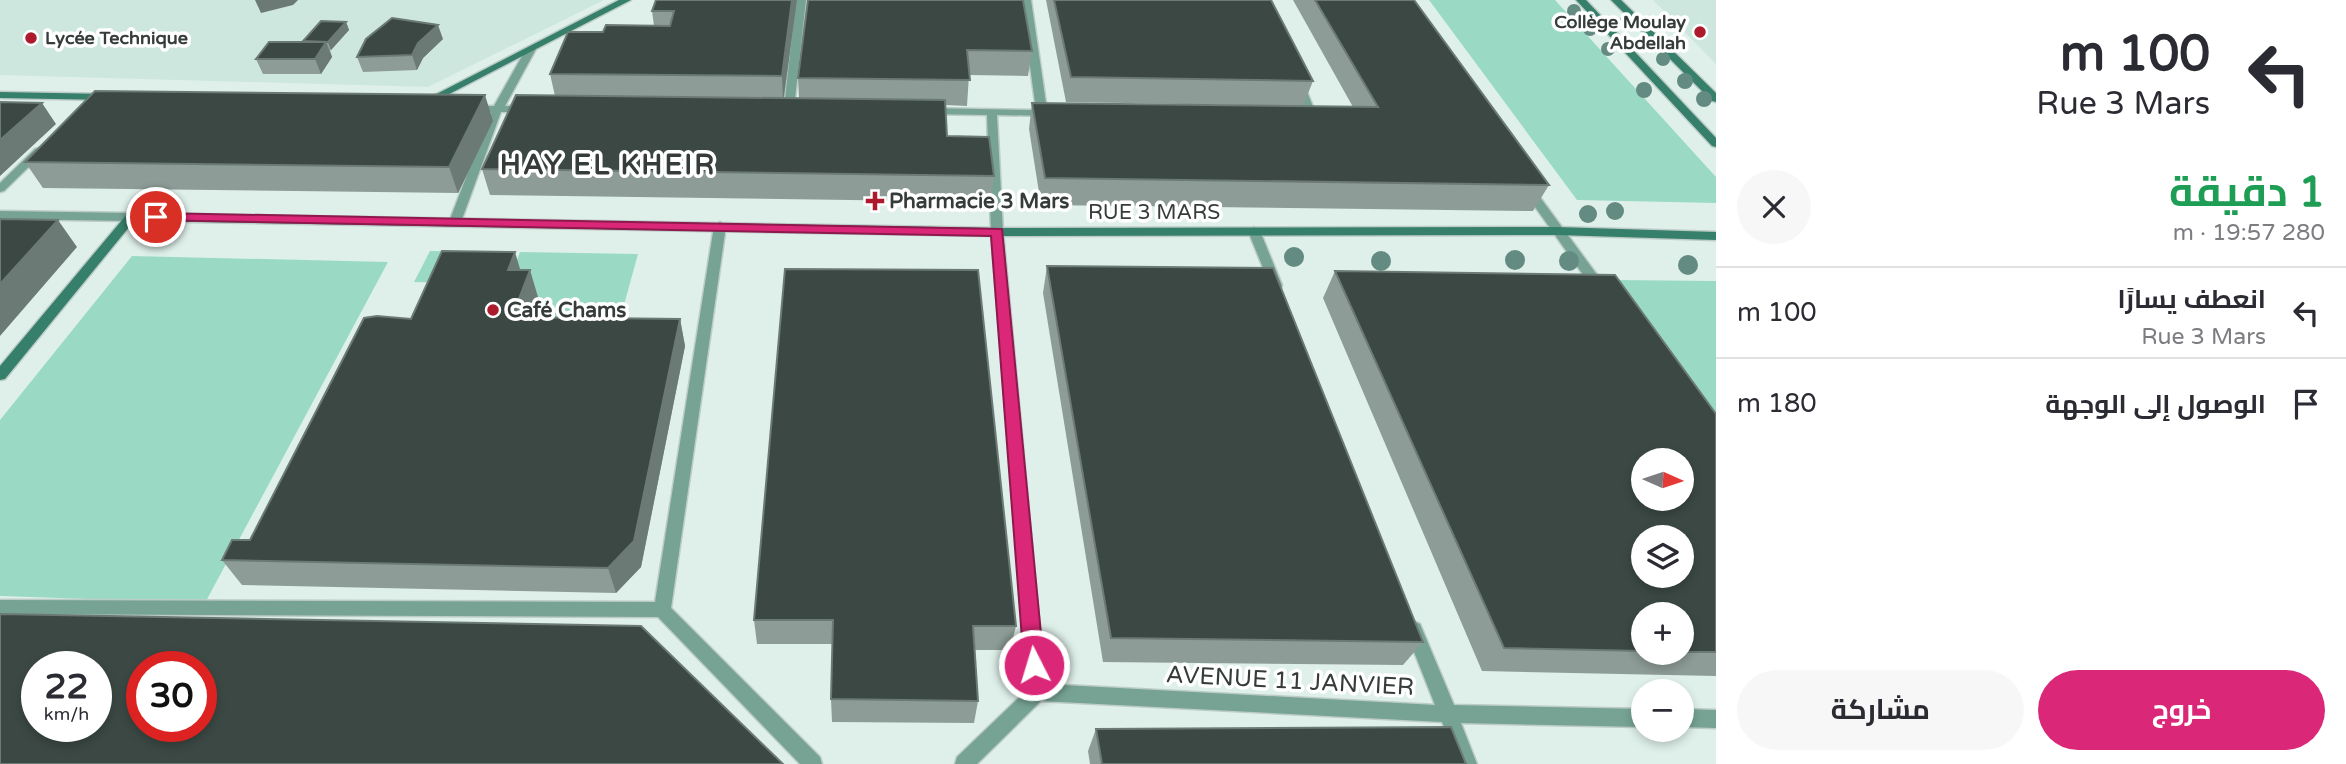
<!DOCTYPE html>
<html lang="ar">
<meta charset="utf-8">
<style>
body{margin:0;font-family:"Varela Round",Cairo,sans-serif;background:#f7f7f7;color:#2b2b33;direction:rtl;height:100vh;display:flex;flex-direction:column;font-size:26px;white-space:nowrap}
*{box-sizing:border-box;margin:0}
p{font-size:23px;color:#7c7c81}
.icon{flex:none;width:38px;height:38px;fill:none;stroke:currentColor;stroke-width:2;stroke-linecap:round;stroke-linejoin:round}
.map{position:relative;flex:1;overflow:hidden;direction:ltr}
.sheet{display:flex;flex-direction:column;background:#fff;width:630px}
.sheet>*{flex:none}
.hud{background:#fff;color:#2b2b33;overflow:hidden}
.needle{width:46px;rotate:93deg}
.buttons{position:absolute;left:1631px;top:448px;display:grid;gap:14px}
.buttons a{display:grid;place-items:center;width:63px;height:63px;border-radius:50%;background:#fff;box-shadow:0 4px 10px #0003;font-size:35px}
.speed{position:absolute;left:21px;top:651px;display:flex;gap:14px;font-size:35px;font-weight:700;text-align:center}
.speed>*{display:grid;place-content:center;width:91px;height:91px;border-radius:50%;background:#fff;box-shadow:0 4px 10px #0003;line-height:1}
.speed small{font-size:18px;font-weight:400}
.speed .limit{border:10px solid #d22;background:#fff;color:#111}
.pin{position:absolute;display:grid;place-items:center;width:60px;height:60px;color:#fff;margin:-30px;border:4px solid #fff;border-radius:50%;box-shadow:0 2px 7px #0007}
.me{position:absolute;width:77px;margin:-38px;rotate:355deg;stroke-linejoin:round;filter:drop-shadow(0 0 5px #0008)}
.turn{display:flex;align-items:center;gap:24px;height:147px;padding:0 21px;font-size:32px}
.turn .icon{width:91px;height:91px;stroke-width:2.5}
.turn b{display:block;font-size:49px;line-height:60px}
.round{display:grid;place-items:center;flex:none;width:74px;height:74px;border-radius:37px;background:#f7f7f7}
.overview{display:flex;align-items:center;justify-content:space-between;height:119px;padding:0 21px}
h1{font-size:42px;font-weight:700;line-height:52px;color:#1e9e55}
.button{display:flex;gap:14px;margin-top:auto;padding:14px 21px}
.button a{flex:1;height:80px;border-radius:42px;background:#db2777;color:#fff;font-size:28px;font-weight:700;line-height:80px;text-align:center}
.button a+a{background:#f7f7f7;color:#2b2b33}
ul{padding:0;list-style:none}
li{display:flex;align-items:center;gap:21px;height:91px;padding:0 21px;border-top:2px solid #e1e1e2}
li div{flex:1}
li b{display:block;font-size:26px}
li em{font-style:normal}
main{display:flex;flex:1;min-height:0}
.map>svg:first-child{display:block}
.built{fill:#cee7de}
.green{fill:#9adac5}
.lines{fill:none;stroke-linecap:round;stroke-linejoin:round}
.street-casing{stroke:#bdccc7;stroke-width:3}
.secondary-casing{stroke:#bdccc7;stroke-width:3}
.street{fill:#76a394;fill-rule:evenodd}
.secondary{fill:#367f6a;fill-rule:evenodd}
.tree{fill:#648b81}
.wall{fill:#8d9c96;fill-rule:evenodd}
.shaded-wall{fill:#6c7a75}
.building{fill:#3b4843;stroke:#6c7a75;stroke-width:2;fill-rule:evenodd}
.route{fill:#db2777;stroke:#8e194d;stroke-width:2}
.poi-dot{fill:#ad192d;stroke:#fff;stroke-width:2.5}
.labels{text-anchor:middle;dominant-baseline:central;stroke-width:7;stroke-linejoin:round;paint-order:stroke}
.far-poi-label{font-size:18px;font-weight:bold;fill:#353c39;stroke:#fff;text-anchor:end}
.poi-label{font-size:21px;font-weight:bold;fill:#353c39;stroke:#fff;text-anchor:start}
.street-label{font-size:21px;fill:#353c39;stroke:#fff}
.near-street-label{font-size:24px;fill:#353c39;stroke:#fff}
.district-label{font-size:28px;font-weight:bold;letter-spacing:2px;fill:#353c39;stroke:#fff}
</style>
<main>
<section class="sheet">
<div class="hud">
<div class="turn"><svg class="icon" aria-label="left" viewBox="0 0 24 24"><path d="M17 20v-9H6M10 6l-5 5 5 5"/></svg><div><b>100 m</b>Rue 3 Mars</div></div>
</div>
<div class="overview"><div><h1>1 دقيقة</h1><p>280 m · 19:57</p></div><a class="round"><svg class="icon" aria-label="close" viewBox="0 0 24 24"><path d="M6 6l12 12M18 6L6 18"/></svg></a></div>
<ul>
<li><svg class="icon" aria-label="left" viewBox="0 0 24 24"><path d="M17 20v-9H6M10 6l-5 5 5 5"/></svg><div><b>انعطف يسارًا</b><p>Rue 3 Mars</p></div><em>100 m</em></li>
<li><svg class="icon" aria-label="arrive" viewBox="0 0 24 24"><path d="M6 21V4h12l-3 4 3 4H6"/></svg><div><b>الوصول إلى الوجهة</b></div><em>180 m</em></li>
</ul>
<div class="button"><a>خروج</a><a>مشاركة</a></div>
</section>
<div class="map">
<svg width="1716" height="764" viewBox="0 0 1716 764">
<rect width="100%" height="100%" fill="#dff0ea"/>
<path class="built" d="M 0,0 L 604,0 L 428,87 L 0,75 Z
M 1653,0 L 1716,0 L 1716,64 Z"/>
<path class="green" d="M 1429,0 L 1555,0 L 1716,177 L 1716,203 L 1577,200 Z
M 430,251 L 506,252 L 450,283 L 414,282 Z
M 520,252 L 638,254 L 613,345 L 521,344 L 510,279 Z
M 132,256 L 388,262 L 205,603 L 0,596 L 0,420 Z
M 1615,280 L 1716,281 L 1716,417 Z"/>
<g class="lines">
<defs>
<path id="street" d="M 796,0 L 806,0 L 794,108 L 789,111 L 784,108 Z
M 1021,0 L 1031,0 L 1047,110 L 1054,113 L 1049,116 L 997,115 L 1003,232 L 1045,684 L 1435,705 L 1405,629 L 1408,624 L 1414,621 L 1420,624 L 1454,705 L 1643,709 L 1643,727 L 1461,723 L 1477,764 L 1459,764 L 1442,722 L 1041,701 L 977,764 L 955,764 L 957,757 L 1028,689 L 991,232 L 987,115 L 926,114 L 921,111 L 926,108 L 1036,110 Z
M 531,46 L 536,49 L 505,106 L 528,106 L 533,109 L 528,112 L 501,112 L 461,222 L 459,225 L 451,225 L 449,222 L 491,112 L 471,112 L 466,109 L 471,106 L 494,106 L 526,49 Z
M 1298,79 L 1303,82 L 1316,114 L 1301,120 L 1296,117 L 1305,112 L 1293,82 Z
M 39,148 L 45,151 L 43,153 L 4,191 L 0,192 L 0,183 L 35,149 Z
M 1527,184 L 1531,185 L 1606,287 L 1607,290 L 1606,293 L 1596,293 L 1521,187 Z
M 0,211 L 131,213 L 137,217 L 131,221 L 0,219 Z
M 720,222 L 726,226 L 671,608 L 820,757 L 822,764 L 800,764 L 658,617 L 0,614 L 0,600 L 655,602 L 714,226 Z
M 1254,227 L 1260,231 L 1282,285 L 1281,288 L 1276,289 L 1270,285 L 1248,231 Z
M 1682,709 L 1716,710 L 1716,728 L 1682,727 Z"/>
<path id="secondary" d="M 619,0 L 631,0 L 428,105 L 420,105 L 419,103 Z
M 1576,0 L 1586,0 L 1716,138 L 1716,147 L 1712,146 Z
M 1611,0 L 1621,0 L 1716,93 L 1716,102 L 1712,101 Z
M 0,92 L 108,94 L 113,97 L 108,100 L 0,98 Z
M 131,213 L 997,228 L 1557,227 L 1716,232 L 1716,240 L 1557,235 L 997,236 L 134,221 L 5,379 L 0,380 L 0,366 L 127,214 Z"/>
</defs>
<use href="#street" class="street-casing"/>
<use href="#secondary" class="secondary-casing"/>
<use href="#street" class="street"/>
<use href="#secondary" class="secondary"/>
</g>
<g class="tree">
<circle cx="1574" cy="11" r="7"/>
<circle cx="1626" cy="22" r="7"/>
<circle cx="1590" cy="29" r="7"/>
<circle cx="1645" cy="41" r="7"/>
<circle cx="1608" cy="49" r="7"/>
<circle cx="1663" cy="59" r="7"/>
<circle cx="1685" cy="81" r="8"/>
<circle cx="1644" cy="90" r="8"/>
<circle cx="1704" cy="99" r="8"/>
<circle cx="1615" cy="211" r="9"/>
<circle cx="1588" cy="214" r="9"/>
<circle cx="1294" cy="257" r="10"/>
<circle cx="1515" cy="260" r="10"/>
<circle cx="1381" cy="261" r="10"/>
<circle cx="1569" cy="261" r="10"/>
<circle cx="1688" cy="265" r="10"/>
</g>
<path class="wall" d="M 656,0 L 797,0 L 784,98 L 799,98 L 798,78 L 808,0 L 1032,51 L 1028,76 L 969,75 L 967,106 L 945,105 L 947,136 L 994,176 L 991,202 L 490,195 L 482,169 L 555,96 L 550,74 L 603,32 L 654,26 L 652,11 Z
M 1046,0 L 1271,0 L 1313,81 L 1303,106 L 1066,102 Z
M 1293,0 L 1414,0 L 1549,185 L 1533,211 L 1041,205 L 1029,129 L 1032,103 L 1353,107 Z
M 346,22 L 349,30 L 331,50 L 330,50 L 332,57 L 321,74 L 263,74 L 256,59 L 303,42 Z
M 443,39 L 423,58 L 417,70 L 363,72 L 357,57 Z
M 493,121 L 458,193 L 43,188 L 25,162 Z
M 1047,266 L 1423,642 L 1403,665 L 1103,662 L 1043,293 Z
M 785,269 L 1016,626 L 1010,650 L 975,650 L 978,701 L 974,723 L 832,722 L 831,699 L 833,644 L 757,644 L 754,620 Z
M 521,270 L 538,297 L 531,317 L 680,319 L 685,346 L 641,567 L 616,593 L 242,585 L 222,560 L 250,540 L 411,319 Z
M 1335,271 L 1716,414 L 1716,676 L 1482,671 L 1323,298 ZM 1643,614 L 1682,614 L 1682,653 L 1643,653 Z
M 1096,729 L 1466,764 L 1090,764 L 1088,751 Z"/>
<path class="shaded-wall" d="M 255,0 L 298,0 L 293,5 L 261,13 Z
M 792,0 L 797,0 L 783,102 L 782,76 Z
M 346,22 L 349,30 L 331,50 L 328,42 Z
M 438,25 L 443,39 L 423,58 L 417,70 L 412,55 L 418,43 Z
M 326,42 L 332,57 L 321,74 L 315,59 Z
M 485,95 L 493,121 L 458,193 L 449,167 Z
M 42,103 L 56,124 L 0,176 L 0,140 Z
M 58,220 L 77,247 L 0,336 L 0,284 Z
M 515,252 L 523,279 L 508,270 Z
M 530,270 L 538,297 L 521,344 L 512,317 Z
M 680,319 L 685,346 L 641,567 L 616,593 L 608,568 Z"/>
<path class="building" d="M 656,0 L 792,0 L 782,76 L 550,74 L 568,32 L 603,32 L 606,25 L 670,26 L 674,11 L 652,11 Z
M 808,0 L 1023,0 L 1032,51 L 967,50 L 970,80 L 798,78 Z
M 1054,0 L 1271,0 L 1313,81 L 1071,77 Z
M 1315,0 L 1414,0 L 1549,185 L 1045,178 L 1032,103 L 1378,107 Z
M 392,18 L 438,25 L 418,43 L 412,55 L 357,57 L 366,39 Z
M 321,21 L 346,22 L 328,42 L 303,41 Z
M 269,42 L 326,42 L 315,59 L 256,59 Z
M 95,91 L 485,95 L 449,167 L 25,162 Z
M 516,95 L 945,100 L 947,136 L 989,137 L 994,176 L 482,169 Z
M 0,102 L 42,103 L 0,140 Z
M 0,219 L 58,220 L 0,284 Z
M 442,251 L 515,252 L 508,270 L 530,270 L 512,317 L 680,319 L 634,541 L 608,568 L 222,560 L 232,540 L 250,540 L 364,318 L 377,316 L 411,319 Z
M 1047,266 L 1273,268 L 1423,642 L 1111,638 Z
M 785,269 L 978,270 L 1016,626 L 973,626 L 978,701 L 831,699 L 833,620 L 754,620 Z
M 1335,271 L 1615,275 L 1716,414 L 1716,652 L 1682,652 L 1682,614 L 1643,614 L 1643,651 L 1504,648 ZM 1643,460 L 1682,460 L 1682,499 L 1643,499 ZM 1643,537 L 1682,537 L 1682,576 L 1643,576 Z
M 0,614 L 641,626 L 783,764 L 0,764 ZM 37,667 L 96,667 L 96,726 L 37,726 ZM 142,667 L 201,667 L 201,726 L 142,726 Z
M 1451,727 L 1466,764 L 1102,764 L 1096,729 Z"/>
<path class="route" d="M 156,213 L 1002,229 L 1044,665 L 1042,672 L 1034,674 L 1027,672 L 1024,665 L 991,236 L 151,220 L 151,214 Z"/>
<g class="poi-dot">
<circle cx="1700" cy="32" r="7"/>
<circle cx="31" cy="38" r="7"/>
<path d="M871.5 190.5h7v7h7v7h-7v7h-7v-7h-7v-7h7z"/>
<circle cx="493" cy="310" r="7"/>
</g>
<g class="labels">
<g class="far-poi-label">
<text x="1686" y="22">Collège Moulay<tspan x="1686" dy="21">Abdellah</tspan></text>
<text x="45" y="38" text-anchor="start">Lycée Technique</text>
</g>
<g class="poi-label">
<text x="889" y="201">Pharmacie 3 Mars</text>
<text x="507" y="310">Café Chams</text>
</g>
<g class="street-label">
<text x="1154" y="212">RUE 3 MARS</text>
</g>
<g class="near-street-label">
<text transform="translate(1290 681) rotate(3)">AVENUE 11 JANVIER</text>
</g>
<g class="district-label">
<text x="608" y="165">HAY EL KHEIR</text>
</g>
</g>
</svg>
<div class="buttons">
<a><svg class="needle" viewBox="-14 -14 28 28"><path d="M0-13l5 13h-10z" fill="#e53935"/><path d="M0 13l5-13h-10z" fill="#7c7c81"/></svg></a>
<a><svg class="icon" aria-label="layers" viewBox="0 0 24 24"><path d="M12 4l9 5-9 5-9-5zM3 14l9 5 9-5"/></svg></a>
<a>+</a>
<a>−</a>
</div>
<div class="speed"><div>22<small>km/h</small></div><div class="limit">30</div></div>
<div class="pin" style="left:156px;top:217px;background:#d93025"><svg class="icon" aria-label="arrive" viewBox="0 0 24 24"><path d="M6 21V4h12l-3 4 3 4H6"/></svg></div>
<svg class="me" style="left:1034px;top:665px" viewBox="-20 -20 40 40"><circle r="17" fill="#db2777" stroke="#fff" stroke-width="3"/><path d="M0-11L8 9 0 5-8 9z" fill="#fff"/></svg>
</div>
</main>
